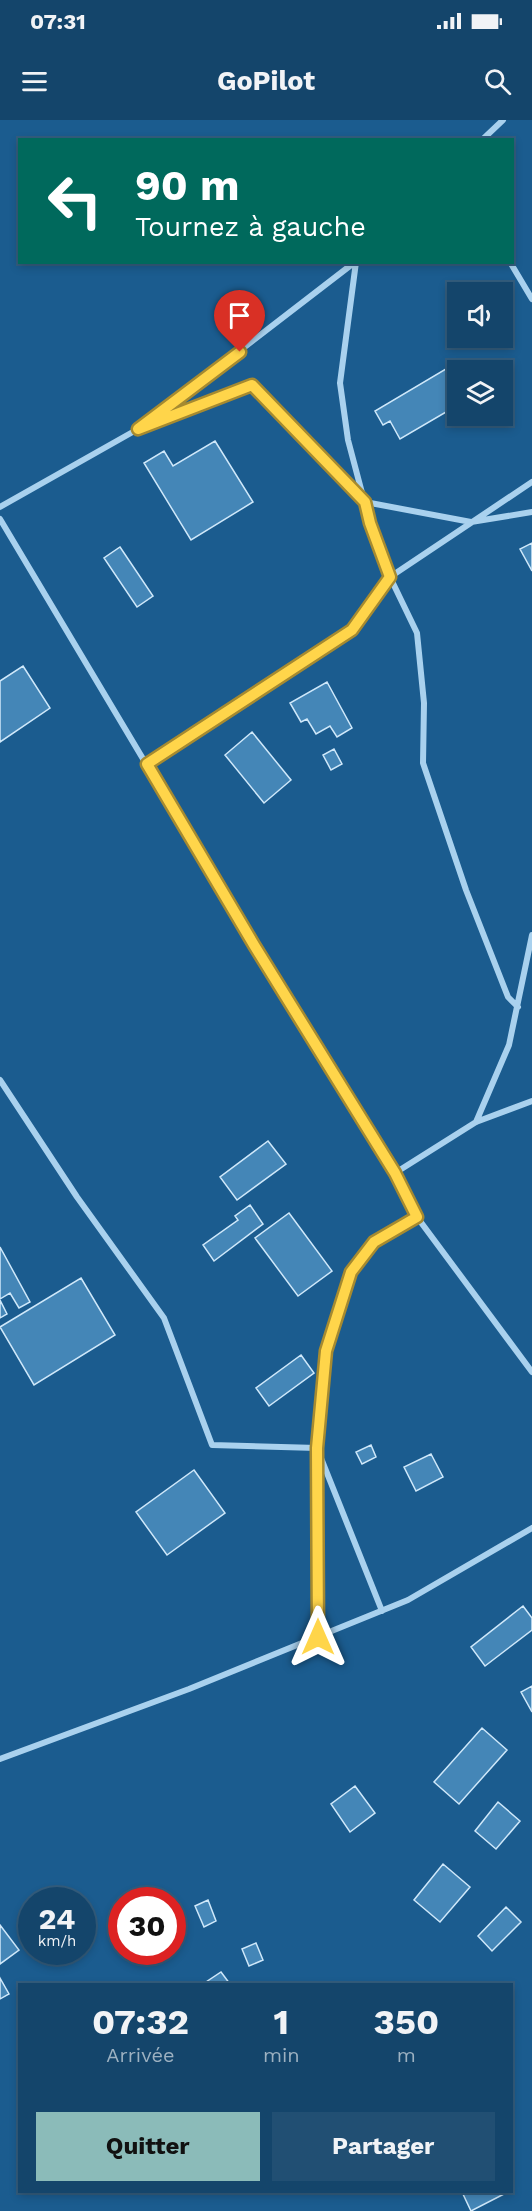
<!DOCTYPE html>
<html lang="fr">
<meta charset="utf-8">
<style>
body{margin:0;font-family:"Work Sans",sans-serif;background:#214f73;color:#f1f3f6;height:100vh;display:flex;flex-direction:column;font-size:22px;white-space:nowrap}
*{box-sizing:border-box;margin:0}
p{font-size:20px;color:#9db1c1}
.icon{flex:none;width:33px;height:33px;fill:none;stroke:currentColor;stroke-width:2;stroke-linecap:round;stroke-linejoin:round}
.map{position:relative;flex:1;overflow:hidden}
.drawer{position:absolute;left:18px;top:1863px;width:495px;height:210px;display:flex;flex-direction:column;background:#14456b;border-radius:0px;box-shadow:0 3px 9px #0003,0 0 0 2px #335d7e}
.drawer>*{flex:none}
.hud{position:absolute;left:18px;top:18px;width:496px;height:126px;border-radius:0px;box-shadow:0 3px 9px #0003,0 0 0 2px #335d7e;background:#00695c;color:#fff;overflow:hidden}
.buttons{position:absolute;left:447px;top:162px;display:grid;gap:12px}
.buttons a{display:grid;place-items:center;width:66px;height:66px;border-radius:0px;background:#14456b;box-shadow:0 3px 9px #0003,0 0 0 2px #335d7e;font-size:30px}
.speed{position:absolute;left:18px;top:1767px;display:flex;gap:12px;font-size:30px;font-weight:700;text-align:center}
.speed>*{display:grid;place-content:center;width:78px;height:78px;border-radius:50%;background:#14456b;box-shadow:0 3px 9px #0003,0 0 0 2px #335d7e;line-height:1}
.speed small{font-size:15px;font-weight:400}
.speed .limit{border:9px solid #d22;background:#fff;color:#111}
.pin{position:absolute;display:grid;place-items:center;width:51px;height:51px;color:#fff;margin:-62px -26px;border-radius:50% 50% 50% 0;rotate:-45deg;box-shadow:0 0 6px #0007}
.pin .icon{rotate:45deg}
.me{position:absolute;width:66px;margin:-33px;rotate:0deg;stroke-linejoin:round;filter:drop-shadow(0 0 4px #0008)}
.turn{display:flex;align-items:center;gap:21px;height:126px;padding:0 18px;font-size:27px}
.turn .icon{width:78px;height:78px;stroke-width:2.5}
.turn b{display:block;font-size:42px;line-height:51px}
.eta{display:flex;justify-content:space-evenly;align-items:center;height:102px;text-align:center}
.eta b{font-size:36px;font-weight:700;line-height:42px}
.button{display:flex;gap:12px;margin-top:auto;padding:12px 18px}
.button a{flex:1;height:69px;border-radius:0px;background:#8bbbb9;color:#111;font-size:24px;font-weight:700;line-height:69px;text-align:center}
.button a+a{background:#214f73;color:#f1f3f6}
.status{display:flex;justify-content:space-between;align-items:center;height:42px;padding:0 30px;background:#14456b;direction:ltr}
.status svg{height:16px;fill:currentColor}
header{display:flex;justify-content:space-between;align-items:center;height:78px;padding:0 18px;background:#14456b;font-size:27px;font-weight:700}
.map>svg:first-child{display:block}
.building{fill:#4486b7;stroke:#cfe8fa;stroke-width:1.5}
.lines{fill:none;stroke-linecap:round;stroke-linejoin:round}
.street{stroke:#a9d1ee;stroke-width:6}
.route-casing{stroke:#a68a30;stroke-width:15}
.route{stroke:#ffd54a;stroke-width:10}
</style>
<div class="status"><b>07:31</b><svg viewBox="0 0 49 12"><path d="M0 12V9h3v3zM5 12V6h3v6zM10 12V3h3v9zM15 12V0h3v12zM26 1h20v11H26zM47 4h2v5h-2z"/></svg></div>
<header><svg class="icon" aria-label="menu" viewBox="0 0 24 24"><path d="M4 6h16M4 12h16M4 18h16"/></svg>GoPilot<svg class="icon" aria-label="search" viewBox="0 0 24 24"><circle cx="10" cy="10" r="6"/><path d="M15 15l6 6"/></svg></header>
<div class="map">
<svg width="532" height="2091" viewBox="0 0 532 2091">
<rect width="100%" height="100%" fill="#1b5c8f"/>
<path class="building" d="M 461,240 L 468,250 L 458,250 L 458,285 L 400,319 L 390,301 L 383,305 L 375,291 Z
M 215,321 L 253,382 L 191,420 L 144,343 L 164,331 L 173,346 Z
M 532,423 L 532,451 L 520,429 Z
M 120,427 L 153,476 L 137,487 L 104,438 Z
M 23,546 L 50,588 L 0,622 L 0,561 Z
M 327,562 L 352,608 L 337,617 L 330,606 L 316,614 L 307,599 L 301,602 L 290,583 Z
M 252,612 L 291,660 L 264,683 L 225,635 Z
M 334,629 L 342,644 L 331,650 L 323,635 Z
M 268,1021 L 286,1044 L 237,1080 L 220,1057 Z
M 250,1085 L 263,1104 L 214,1141 L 203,1125 L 238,1100 L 235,1096 Z
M 289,1093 L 332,1151 L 298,1176 L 255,1118 Z
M 0,1127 L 30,1182 L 19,1188 L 10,1173 L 0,1179 Z
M 81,1158 L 115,1215 L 34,1265 L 0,1207 Z
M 0,1180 L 7,1194 L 0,1198 Z
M 301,1235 L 314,1253 L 269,1286 L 256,1268 Z
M 371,1325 L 376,1337 L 362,1344 L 356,1332 Z
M 431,1334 L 443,1357 L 416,1371 L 404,1347 Z
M 194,1350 L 225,1393 L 167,1435 L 136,1392 Z
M 523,1486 L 532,1498 L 532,1510 L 485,1546 L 471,1527 Z
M 532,1566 L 532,1592 L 521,1572 Z
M 482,1608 L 507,1630 L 459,1684 L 434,1662 Z
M 355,1666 L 375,1693 L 350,1712 L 331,1684 Z
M 498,1682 L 520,1701 L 496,1729 L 475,1711 Z
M 443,1744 L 470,1767 L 440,1802 L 414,1780 Z
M 208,1780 L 216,1801 L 204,1807 L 195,1786 Z
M 506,1787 L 521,1802 L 492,1831 L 478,1816 Z
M 0,1805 L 19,1830 L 0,1844 Z
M 256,1823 L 263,1840 L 249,1846 L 242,1829 Z
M 221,1852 L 230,1864 L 203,1864 Z
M 0,1858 L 9,1874 L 0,1879 Z
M 462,2072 L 505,2072 L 506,2073 L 471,2091 Z"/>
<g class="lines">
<path class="street" d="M 482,20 L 503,0
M 356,142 L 340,263 L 348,320 L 370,403 L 390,457 L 417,513 L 424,583 L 423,643 L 466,770 L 508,877 L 518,887
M 510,142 L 532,179
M 138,309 L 252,265 L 365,382 L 471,402 L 532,392
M 0,387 L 138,309 L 355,142
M 0,399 L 254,825 L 395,1053 L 417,1097 L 532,1252
M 147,643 L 352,510 L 390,457 L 532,362
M 0,960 L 77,1077 L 164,1198 L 212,1325 L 317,1328 L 382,1491
M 476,1002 L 509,925 L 532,815
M 395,1053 L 476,1002 L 532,981
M 318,1517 L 317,1328 L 326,1231 L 351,1152 L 374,1122 L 417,1097
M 0,1639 L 189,1569 L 408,1480 L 532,1408"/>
</g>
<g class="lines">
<defs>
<path id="route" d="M 240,232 L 138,309 L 252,265 L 365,382 L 370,403 L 390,457 L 352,510 L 147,644 L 254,825 L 395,1053 L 417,1097 L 374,1122 L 351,1152 L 326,1231 L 317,1328 L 318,1517"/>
</defs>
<use href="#route" class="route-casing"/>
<use href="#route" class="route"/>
</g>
</svg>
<div class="buttons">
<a><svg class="icon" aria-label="sound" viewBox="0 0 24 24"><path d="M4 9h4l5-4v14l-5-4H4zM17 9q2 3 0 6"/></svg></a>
<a><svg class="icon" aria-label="layers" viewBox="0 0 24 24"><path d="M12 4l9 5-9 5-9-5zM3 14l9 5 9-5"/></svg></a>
</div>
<div class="speed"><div>24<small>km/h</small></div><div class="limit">30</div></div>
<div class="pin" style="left:240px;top:232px;background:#d93025"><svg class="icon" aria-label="arrive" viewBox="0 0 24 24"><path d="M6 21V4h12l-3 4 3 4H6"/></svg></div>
<svg class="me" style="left:318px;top:1517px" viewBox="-20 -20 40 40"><path d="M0-17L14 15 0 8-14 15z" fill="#ffd54a" stroke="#fff" stroke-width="4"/></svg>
<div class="hud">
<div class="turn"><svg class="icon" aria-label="left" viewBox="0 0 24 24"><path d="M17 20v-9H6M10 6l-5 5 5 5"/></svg><div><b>90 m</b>Tournez à gauche</div></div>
</div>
<section class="drawer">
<div class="eta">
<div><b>07:32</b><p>Arrivée</p></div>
<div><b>1</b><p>min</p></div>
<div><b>350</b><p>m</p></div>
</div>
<div class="button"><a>Quitter</a><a>Partager</a></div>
</section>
</div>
